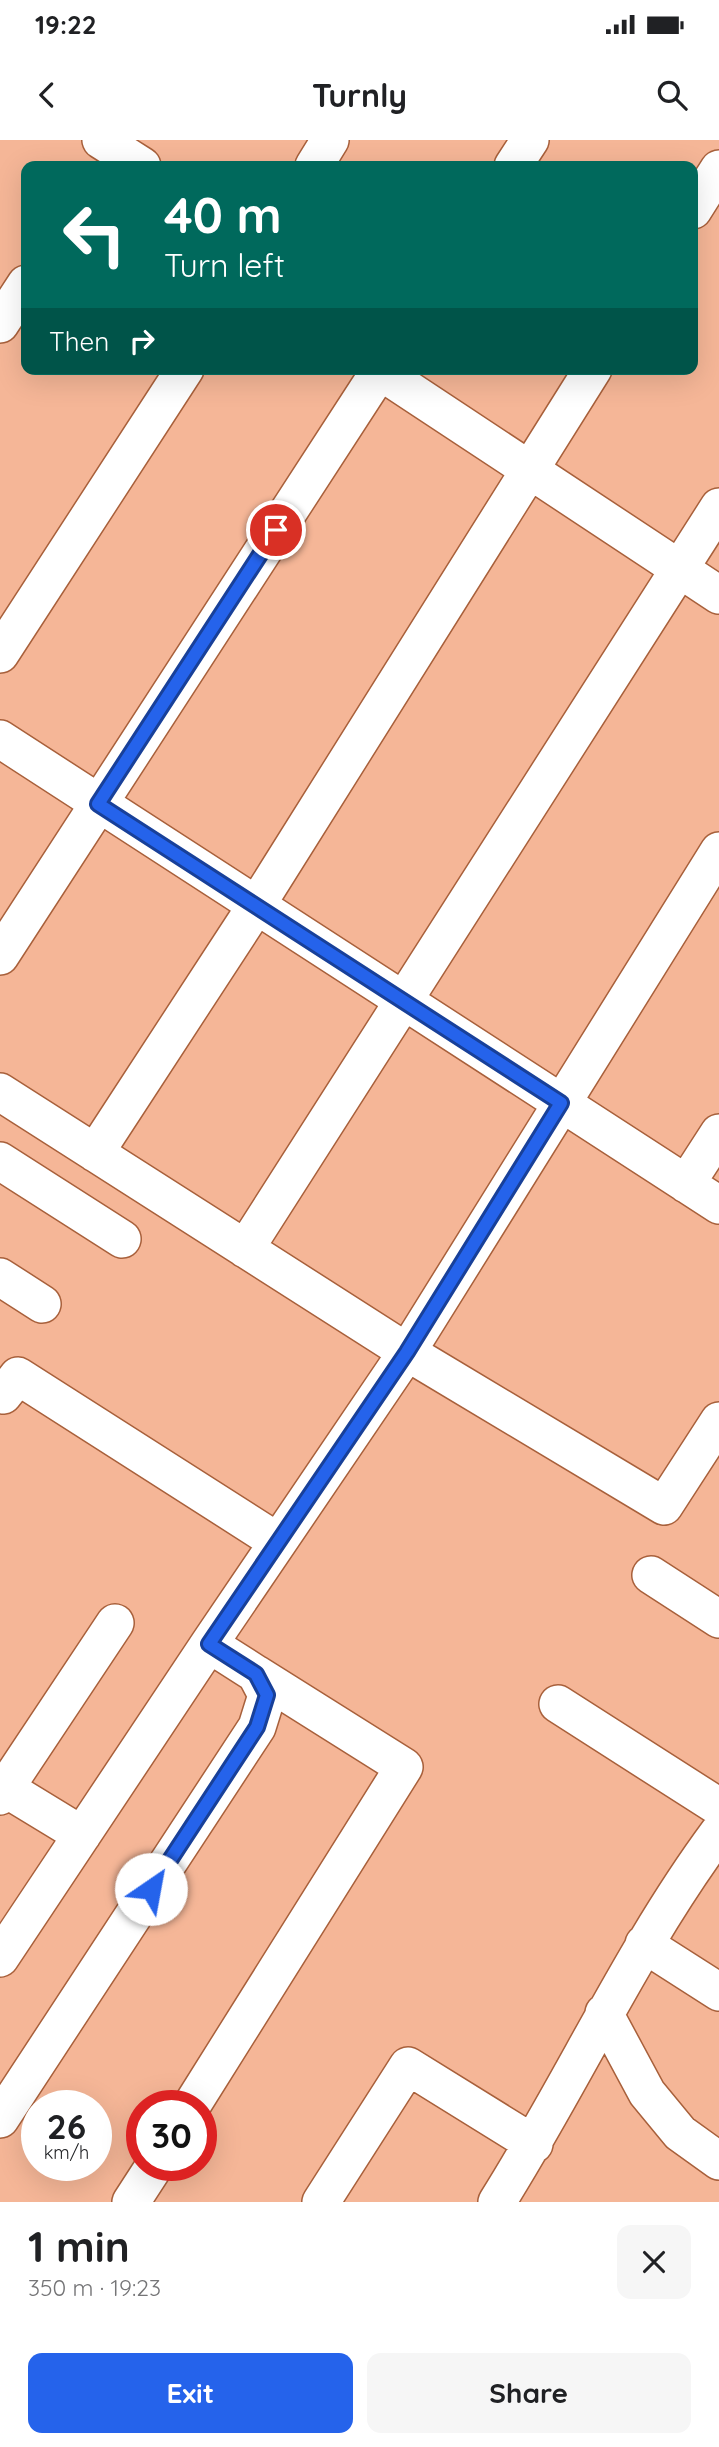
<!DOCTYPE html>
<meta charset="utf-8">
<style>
body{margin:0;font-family:Quicksand,sans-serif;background:#f6f6f6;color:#202124;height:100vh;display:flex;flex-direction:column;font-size:26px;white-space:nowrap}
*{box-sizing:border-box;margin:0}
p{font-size:23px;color:#757577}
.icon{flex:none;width:38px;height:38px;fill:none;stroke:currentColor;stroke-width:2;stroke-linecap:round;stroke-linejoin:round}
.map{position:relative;height:2062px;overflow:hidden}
.panel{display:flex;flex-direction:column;background:#fff;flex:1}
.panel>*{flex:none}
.guide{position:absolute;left:21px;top:21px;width:677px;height:214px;border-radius:14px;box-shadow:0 7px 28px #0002;background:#00695c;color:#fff;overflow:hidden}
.speed{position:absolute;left:21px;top:1950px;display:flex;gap:14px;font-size:35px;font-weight:700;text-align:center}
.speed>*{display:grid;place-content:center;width:91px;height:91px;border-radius:50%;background:#fff;box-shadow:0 7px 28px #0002;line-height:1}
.speed small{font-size:18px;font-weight:400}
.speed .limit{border:10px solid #d22;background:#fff;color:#111}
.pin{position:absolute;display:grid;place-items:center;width:60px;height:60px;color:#fff;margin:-30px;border:4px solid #fff;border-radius:50%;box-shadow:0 2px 7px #0007}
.me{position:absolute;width:77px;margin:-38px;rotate:33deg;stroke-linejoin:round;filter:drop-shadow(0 0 5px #0008)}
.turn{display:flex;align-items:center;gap:24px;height:147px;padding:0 28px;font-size:32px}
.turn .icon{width:91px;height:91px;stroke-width:2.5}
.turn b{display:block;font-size:49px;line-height:60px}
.then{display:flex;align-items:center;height:66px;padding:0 28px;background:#0003;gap:14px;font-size:26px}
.round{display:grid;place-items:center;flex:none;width:74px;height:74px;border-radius:14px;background:#f6f6f6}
.overview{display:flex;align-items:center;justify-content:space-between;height:119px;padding:0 28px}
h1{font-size:42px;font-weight:700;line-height:52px}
.button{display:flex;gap:14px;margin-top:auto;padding:14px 28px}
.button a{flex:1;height:80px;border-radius:14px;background:#2563eb;color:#fff;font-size:28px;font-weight:700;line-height:80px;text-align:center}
.button a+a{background:#f6f6f6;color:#202124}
.status{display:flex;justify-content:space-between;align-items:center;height:49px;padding:0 35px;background:#fff;direction:ltr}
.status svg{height:19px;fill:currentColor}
header{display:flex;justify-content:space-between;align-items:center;height:91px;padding:0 28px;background:#fff;font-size:32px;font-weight:700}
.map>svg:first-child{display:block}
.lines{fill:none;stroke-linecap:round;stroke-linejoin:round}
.street-casing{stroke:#a8603b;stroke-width:40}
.street{stroke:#fff;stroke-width:37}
.route-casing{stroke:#184099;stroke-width:18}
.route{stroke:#2563eb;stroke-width:12}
</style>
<div class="status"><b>19:22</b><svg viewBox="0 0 49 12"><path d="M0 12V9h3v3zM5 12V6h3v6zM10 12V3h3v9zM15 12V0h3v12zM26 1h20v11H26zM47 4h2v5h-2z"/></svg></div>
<header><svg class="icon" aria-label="back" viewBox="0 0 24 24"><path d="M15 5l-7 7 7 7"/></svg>Turnly<svg class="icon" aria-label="search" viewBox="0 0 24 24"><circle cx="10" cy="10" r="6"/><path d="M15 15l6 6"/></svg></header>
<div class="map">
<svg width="719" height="2062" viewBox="0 0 719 2062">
<rect width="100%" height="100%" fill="#f5b697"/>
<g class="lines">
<defs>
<path id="street" d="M 101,0 L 142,26
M 314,26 L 330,0
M 513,26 L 530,0
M 693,70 L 719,29
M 0,184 L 26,144
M 380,231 L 719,455
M 0,514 L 185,229
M 0,599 L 719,1065
M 0,816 L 381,229
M 0,952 L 407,1212 L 719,711
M 95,1013 L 256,766 L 593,229
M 0,1021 L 122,1099
M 686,1044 L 719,993
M 245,1109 L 719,367
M 0,1137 L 42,1164
M 0,1253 L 3,1255 L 18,1236 L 278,1402
M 651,1435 L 719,1479
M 558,1564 L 719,1667
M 0,1645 L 82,1695
M 0,1656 L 115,1483
M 644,1804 L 719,1852
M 0,1818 L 209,1504 L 407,1212 L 664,1366 L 719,1281
M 604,1873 L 647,1953 L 680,1993 L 719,2021
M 192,1965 L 404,1627 L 256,1534
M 0,1979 L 257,1587 L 267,1555 L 256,1534 L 209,1504
M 131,2062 L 155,2025
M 321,2062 L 408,1926 L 534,2004
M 497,2062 C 574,1940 633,1808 719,1692"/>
</defs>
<use href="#street" class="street-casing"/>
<use href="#street" class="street"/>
</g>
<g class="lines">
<defs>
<path id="route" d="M 151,1749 L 257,1587 L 267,1555 L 256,1534 L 209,1504 L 407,1212 L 561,963 L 98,664 L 276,390"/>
</defs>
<use href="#route" class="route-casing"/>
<use href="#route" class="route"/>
</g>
</svg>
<div class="speed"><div>26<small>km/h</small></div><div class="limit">30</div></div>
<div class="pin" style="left:276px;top:390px;background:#d93025"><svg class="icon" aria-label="arrive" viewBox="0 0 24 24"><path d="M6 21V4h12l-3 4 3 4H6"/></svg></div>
<svg class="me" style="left:151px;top:1749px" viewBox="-20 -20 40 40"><circle r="19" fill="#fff"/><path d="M0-13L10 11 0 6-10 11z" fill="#2563eb"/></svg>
<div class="guide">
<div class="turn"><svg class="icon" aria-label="left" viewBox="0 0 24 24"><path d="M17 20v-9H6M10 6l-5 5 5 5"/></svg><div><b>40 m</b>Turn left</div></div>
<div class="then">Then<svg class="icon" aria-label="right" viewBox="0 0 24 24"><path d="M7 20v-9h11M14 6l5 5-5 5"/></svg></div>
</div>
</div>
<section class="panel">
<div class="overview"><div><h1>1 min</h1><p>350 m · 19:23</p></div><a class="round"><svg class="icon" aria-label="close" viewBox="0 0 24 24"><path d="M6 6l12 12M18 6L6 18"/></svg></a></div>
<div class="button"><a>Exit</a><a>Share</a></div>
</section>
